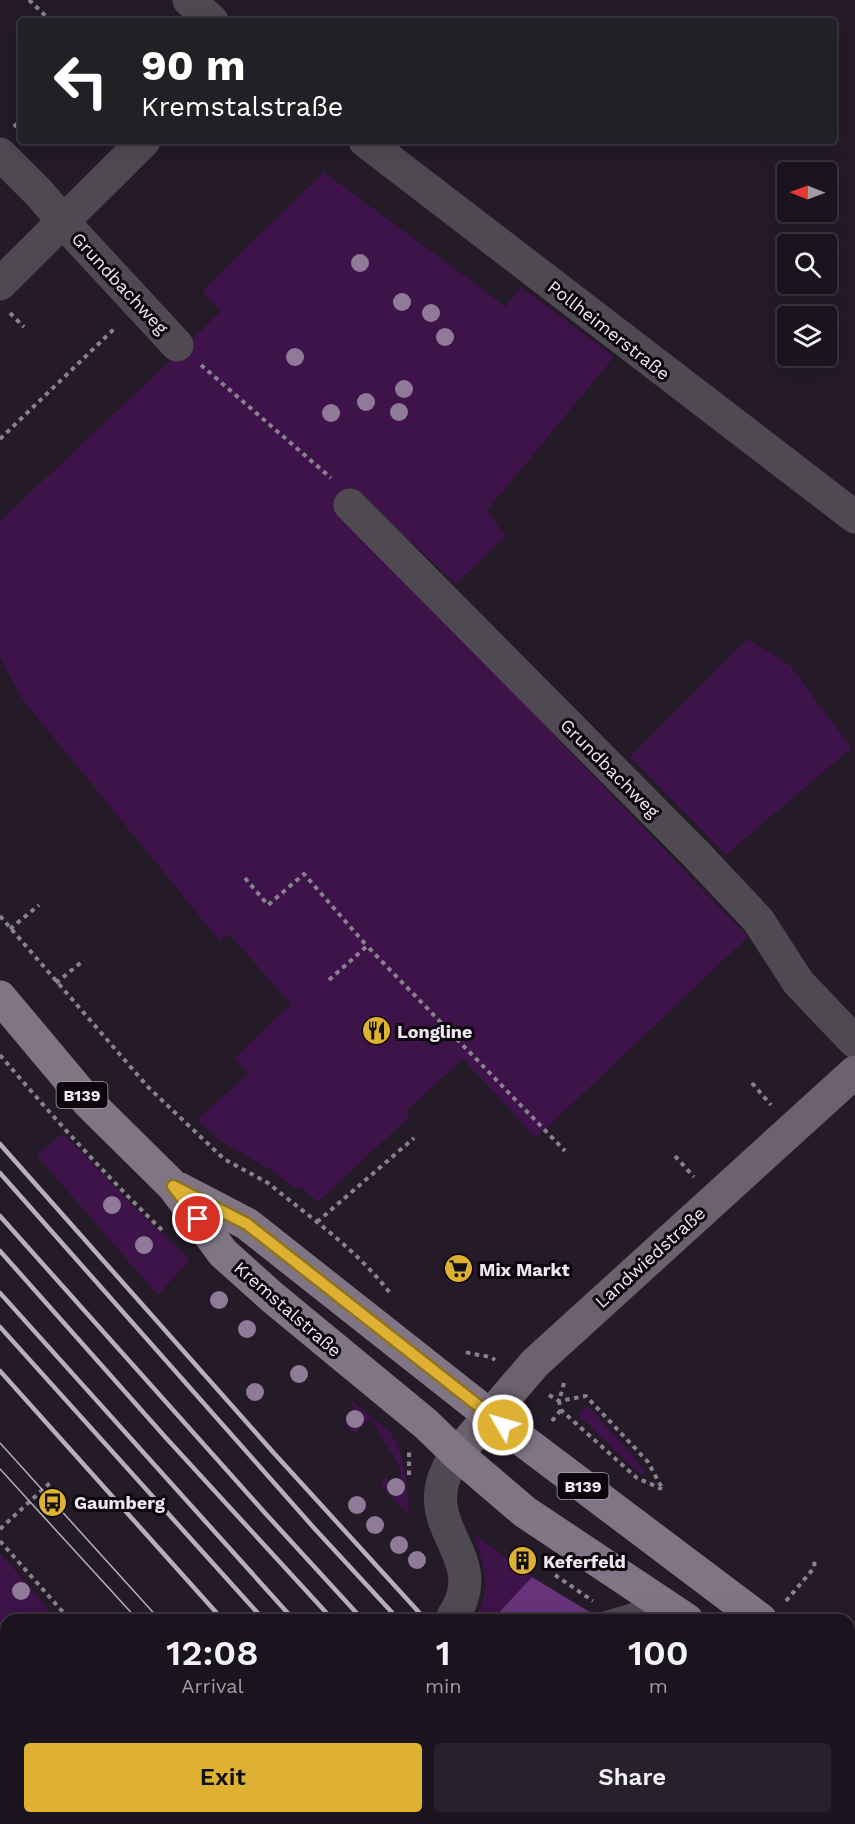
<!DOCTYPE html>
<meta charset="utf-8">
<style>
body{margin:0;font-family:"Work Sans",sans-serif;background:#28212b;color:#f1f3f6;height:100vh;display:flex;flex-direction:column;font-size:22px;white-space:nowrap}
*{box-sizing:border-box;margin:0}
p{font-size:20px;color:#a09ea4}
.icon{flex:none;width:33px;height:33px;fill:none;stroke:currentColor;stroke-width:2;stroke-linecap:round;stroke-linejoin:round}
.map{position:relative;flex:1;overflow:hidden}
.drawer{position:absolute;left:0px;top:1614px;width:855px;height:210px;display:flex;flex-direction:column;background:#1b141e;border-radius:18px 18px 0 0;box-shadow:0 6px 24px #0002,0 0 0 2px #39333c}
.drawer>*{flex:none}
.guide{position:absolute;left:18px;top:18px;width:819px;height:126px;border-radius:6px;box-shadow:0 6px 24px #0002,0 0 0 2px #39333c;background:#202124;color:#fff;overflow:hidden}
.needle{width:39px;rotate:271deg}
.tools{position:absolute;left:777px;top:162px;display:grid;gap:12px}
.tools a{display:grid;place-items:center;width:60px;height:60px;border-radius:6px;background:#1b141e;box-shadow:0 6px 24px #0002,0 0 0 2px #39333c;font-size:30px}
.pin{position:absolute;display:grid;place-items:center;width:51px;height:51px;color:#fff;margin:-26px;border:3px solid #fff;border-radius:50%;box-shadow:0 2px 6px #0007}
.me{position:absolute;width:66px;margin:-33px;rotate:308deg;stroke-linejoin:round;filter:drop-shadow(0 0 4px #0008)}
.turn{display:flex;align-items:center;gap:21px;height:126px;padding:0 24px;font-size:27px}
.turn .icon{width:78px;height:78px;stroke-width:2.5}
.turn b{display:block;font-size:42px;line-height:51px}
.eta{display:flex;justify-content:space-evenly;align-items:center;height:102px;text-align:center}
.eta b{font-size:36px;font-weight:600;line-height:42px}
.action{display:flex;gap:12px;margin-top:auto;padding:12px 24px}
.action a{flex:1;height:69px;border-radius:6px;background:#deb133;color:#111;font-size:24px;font-weight:600;line-height:69px;text-align:center}
.action a+a{background:#28212b;color:#f1f3f6}
.map>svg:first-child{display:block}
.green{fill:#3d134a}
.forest{fill:#68337b}
.lines{fill:none;stroke-linecap:round;stroke-linejoin:round}
.path{stroke:#89818d;stroke-width:4;stroke-dasharray:4.5 4.5;stroke-linecap:butt}
.service{stroke:#4f4a52;stroke-width:18}
.minor{stroke:#4f4a52;stroke-width:33}
.tertiary{stroke:#4f4a52;stroke-width:33}
.secondary{stroke:#6b626e;stroke-width:33}
.primary{stroke:#807585;stroke-width:33}
.tram{stroke:#b7b0bb;stroke-width:1.5}
.rail{stroke:#b7b0bb;stroke-width:4.5}
.tree{fill:#8f7b97}
.route-casing{stroke:#907321;stroke-width:15}
.route{stroke:#deb133;stroke-width:10}
.labels{text-anchor:middle;dominant-baseline:central;stroke-width:6;stroke-linejoin:round;paint-order:stroke}
.shield{fill:#0b070d;stroke:#aaa4ad;stroke-width:1.5}
.shield-label{font-size:16px;font-weight:bold;fill:#eee7f1}
.street-label{font-size:18px;fill:#eee7f1;stroke:#0b070d}
.poi-label{font-size:18px;font-weight:bold;fill:#eee7f1;stroke:#0b070d;text-anchor:start}
</style>
<div class="map">
<svg width="855" height="1824" viewBox="0 0 855 1824">
<rect width="100%" height="100%" fill="#241a28"/>
<path class="green" d="M 324,172 L 506,307 L 521,287 L 614,357 L 487,510 L 505,536 L 456,584 L 353,488 L 335,507 L 748,937 L 536,1138 L 463,1059 L 406,1111 L 410,1116 L 318,1202 L 299,1186 L 295,1189 L 273,1171 L 222,1142 L 197,1120 L 248,1074 L 234,1058 L 291,1004 L 229,934 L 220,941 L 23,700 L 0,658 L 0,521 L 171,360 L 221,311 L 202,291 Z
M 747,639 L 790,665 L 851,748 L 726,855 L 630,757 Z
M 63,1133 L 130,1203 L 190,1260 L 158,1295 L 36,1155 Z
M 351,1400 L 390,1432 C 407,1456 406,1489 410,1517 L 382,1486 L 381,1483 L 386,1477 L 391,1483 L 401,1482 L 400,1467 L 370,1418 L 357,1432 L 353,1432 L 346,1426 L 346,1418 L 355,1412 Z
M 587,1405 L 628,1450 L 645,1472 L 641,1475 L 578,1415 Z
M 477,1536 L 532,1577 L 492,1620 L 472,1620 C 493,1595 485,1567 475,1539 Z
M 0,1553 L 58,1620 L 6,1620 L 6,1816 L 0,1822 Z
M 82,1818 L 173,1818 L 170,1824 L 88,1824 Z"/>
<path class="forest" d="M 532,1577 L 588,1611 L 614,1620 L 492,1620 Z"/>
<g class="lines">
<path class="path" d="M 29,0 L 51,21
M 14,127 L 21,119
M 10,313 L 24,327
M 201,365 L 331,478
M 0,439 L 116,327
M 245,878 L 268,905 L 304,874 L 367,946
M 0,916 L 148,1087 L 224,1159 L 268,1183 C 311,1218 356,1249 390,1293
M 10,929 L 39,905
M 329,980 L 367,946 L 565,1151
M 56,983 L 84,960
M 0,1055 C 52,1116 106,1176 164,1232
M 752,1083 L 771,1105
M 675,1156 L 694,1177
M 317,1222 L 414,1138
M 466,1352 C 476,1356 487,1354 495,1360
M 564,1383 L 559,1401 L 561,1410 L 637,1478 L 662,1489
M 549,1395 L 559,1401 L 586,1396 L 648,1462 L 663,1490
M 552,1421 L 561,1410
M 409,1475 L 409,1452
M 0,1529 L 52,1481
M 0,1541 L 70,1620
M 555,1575 L 593,1601
M 786,1601 L 814,1568 L 815,1558
M 275,1818 L 279,1824
M 174,1824 L 178,1818"/>
<path class="service" d="M 606,1620 L 642,1609 L 658,1600"/>
<path class="minor" d="M 189,0 L 212,21
M 365,141 L 855,517
M 0,154 L 39,193 L 77,237 L 177,345
M 0,284 L 144,141
M 350,505 L 695,853 L 758,920 L 798,982 L 855,1042
M 234,1824 L 240,1818"/>
<path class="tertiary" d="M 453,1616 C 496,1553 405,1525 457,1454"/>
<path class="secondary" d="M 457,1454 L 535,1363 L 855,1072"/>
<path class="primary" d="M 0,997 L 88,1102 L 173,1186 L 223,1253 L 272,1297 L 426,1424 L 457,1454 L 525,1512 L 687,1620
M 180,1189 L 247,1224 L 489,1415 L 761,1620
M 849,1693 L 855,1698
M 849,1746 L 855,1751"/>
<path class="tram" d="M 0,1443 L 160,1620
M 0,1469 L 138,1620
M 295,1818 L 300,1824
M 317,1818 L 321,1824"/>
<path class="rail" d="M 0,1144 L 272,1451 L 426,1620
M 0,1173 L 314,1528 L 399,1620
M 0,1216 L 265,1513 L 363,1620
M 0,1251 L 167,1439 L 333,1620
M 0,1293 L 294,1620
M 0,1327 L 264,1620
M 0,1371 L 223,1620
M 405,1818 L 410,1824
M 446,1818 L 451,1824
M 477,1818 L 482,1824
M 517,1818 L 523,1824
M 548,1818 L 553,1824
M 609,1818 L 616,1824
M 636,1818 L 643,1824"/>
</g>
<g class="tree">
<circle cx="360" cy="263" r="9"/>
<circle cx="402" cy="302" r="9"/>
<circle cx="431" cy="313" r="9"/>
<circle cx="445" cy="337" r="9"/>
<circle cx="295" cy="357" r="9"/>
<circle cx="404" cy="389" r="9"/>
<circle cx="366" cy="402" r="9"/>
<circle cx="399" cy="412" r="9"/>
<circle cx="331" cy="413" r="9"/>
<circle cx="112" cy="1205" r="9"/>
<circle cx="144" cy="1245" r="9"/>
<circle cx="219" cy="1300" r="9"/>
<circle cx="247" cy="1329" r="9"/>
<circle cx="299" cy="1374" r="9"/>
<circle cx="255" cy="1392" r="9"/>
<circle cx="355" cy="1419" r="9"/>
<circle cx="396" cy="1487" r="9"/>
<circle cx="357" cy="1505" r="9"/>
<circle cx="375" cy="1525" r="9"/>
<circle cx="399" cy="1545" r="9"/>
<circle cx="417" cy="1560" r="9"/>
<circle cx="21" cy="1591" r="9"/>
</g>
<g class="lines">
<defs>
<path id="route" d="M 198,1219 L 173,1186 L 247,1224 L 503,1425"/>
</defs>
<use href="#route" class="route-casing"/>
<use href="#route" class="route"/>
</g>
<defs>
<symbol id="restaurant-disc" viewBox="-11 -11 22 22"><circle r="9.5" fill="#deb133" stroke="#0b070d"/><path d="M-5-6h1v4h1v-4h1v4h1v-4h1v5L-1.5 .5V6h-2V.5L-5-1ZM5-6V6H3V1.5H1.5Q1.5-4 5-6Z" fill="#111"/></symbol>
<symbol id="supermarket-disc" viewBox="-11 -11 22 22"><circle r="9.5" fill="#deb133" stroke="#0b070d"/><path d="M-6-5.5h2.5l.6 2H6L4.5 2H-2.5L-4.4-4H-6ZM-1.5 3.2a1.3 1.3 0 1 0 .1 0ZM3 3.2a1.3 1.3 0 1 0 .1 0Z" fill="#111"/></symbol>
<symbol id="bus-disc" viewBox="-11 -11 22 22"><circle r="9.5" fill="#deb133" stroke="#0b070d"/><path d="M-5-6H5V4H4V6H2V4H-2V6H-4V4H-5ZM-3.5-4V0h7V-4ZM-3.5 1.2v1.5H-2V1.2ZM2 1.2v1.5H3.5V1.2Z" fill="#111"/></symbol>
<symbol id="building-disc" viewBox="-11 -11 22 22"><circle r="9.5" fill="#deb133" stroke="#0b070d"/><path d="M-4-6H4V6H1V3H-1V6H-4ZM-2.5-4.3h1.7v1.8h-1.7ZM.8-4.3h1.7v1.8H.8ZM-2.5-1h1.7V.8h-1.7ZM.8-1h1.7V.8H.8Z" fill="#111"/></symbol>
</defs>
<g fill-rule="evenodd">
<use href="#restaurant-disc" x="360" y="1014" width="33" height="33"/>
<use href="#supermarket-disc" x="442" y="1252" width="33" height="33"/>
<use href="#bus-disc" x="36" y="1486" width="33" height="33"/>
<use href="#building-disc" x="506" y="1544" width="33" height="33"/>
</g>
<g class="labels">
<g class="shield">
<rect x="56.5" y="1082" width="51" height="26" rx="4.5"/>
<rect x="557.5" y="1473" width="51" height="26" rx="4.5"/>
</g>
<g class="shield-label">
<text x="82" y="1095">B139</text>
<text x="583" y="1486">B139</text>
</g>
<g class="street-label">
<text transform="translate(120 283) rotate(47)">Grundbachweg</text>
<text transform="translate(609 330) rotate(38)">Pollheimerstraße</text>
<text transform="translate(610 768) rotate(45)">Grundbachweg</text>
<text transform="translate(650 1257) rotate(-42)">Landwiedstraße</text>
<text transform="translate(288 1309) rotate(41)">Kremstalstraße</text>
</g>
<g class="poi-label">
<text x="397" y="1031">Longline</text>
<text x="479" y="1269">Mix Markt</text>
<text x="74" y="1502">Gaumberg</text>
<text x="543" y="1561">Keferfeld</text>
</g>
</g>
</svg>
<div class="tools">
<a><svg class="needle" viewBox="-14 -14 28 28"><path d="M0-13l5 13h-10z" fill="#e53935"/><path d="M0 13l5-13h-10z" fill="#a09ea4"/></svg></a>
<a><svg class="icon" aria-label="search" viewBox="0 0 24 24"><circle cx="10" cy="10" r="6"/><path d="M15 15l6 6"/></svg></a>
<a><svg class="icon" aria-label="layers" viewBox="0 0 24 24"><path d="M12 4l9 5-9 5-9-5zM3 14l9 5 9-5"/></svg></a>
</div>
<div class="pin" style="left:198px;top:1219px;background:#d93025"><svg class="icon" aria-label="arrive" viewBox="0 0 24 24"><path d="M6 21V4h12l-3 4 3 4H6"/></svg></div>
<svg class="me" style="left:503px;top:1425px" viewBox="-20 -20 40 40"><circle r="17" fill="#deb133" stroke="#fff" stroke-width="3"/><path d="M0-11L8 9 0 5-8 9z" fill="#fff"/></svg>
<div class="guide">
<div class="turn"><svg class="icon" aria-label="left" viewBox="0 0 24 24"><path d="M17 20v-9H6M10 6l-5 5 5 5"/></svg><div><b>90 m</b>Kremstalstraße</div></div>
</div>
<section class="drawer">
<div class="eta">
<div><b>12:08</b><p>Arrival</p></div>
<div><b>1</b><p>min</p></div>
<div><b>100</b><p>m</p></div>
</div>
<div class="action"><a>Exit</a><a>Share</a></div>
</section>
</div>
